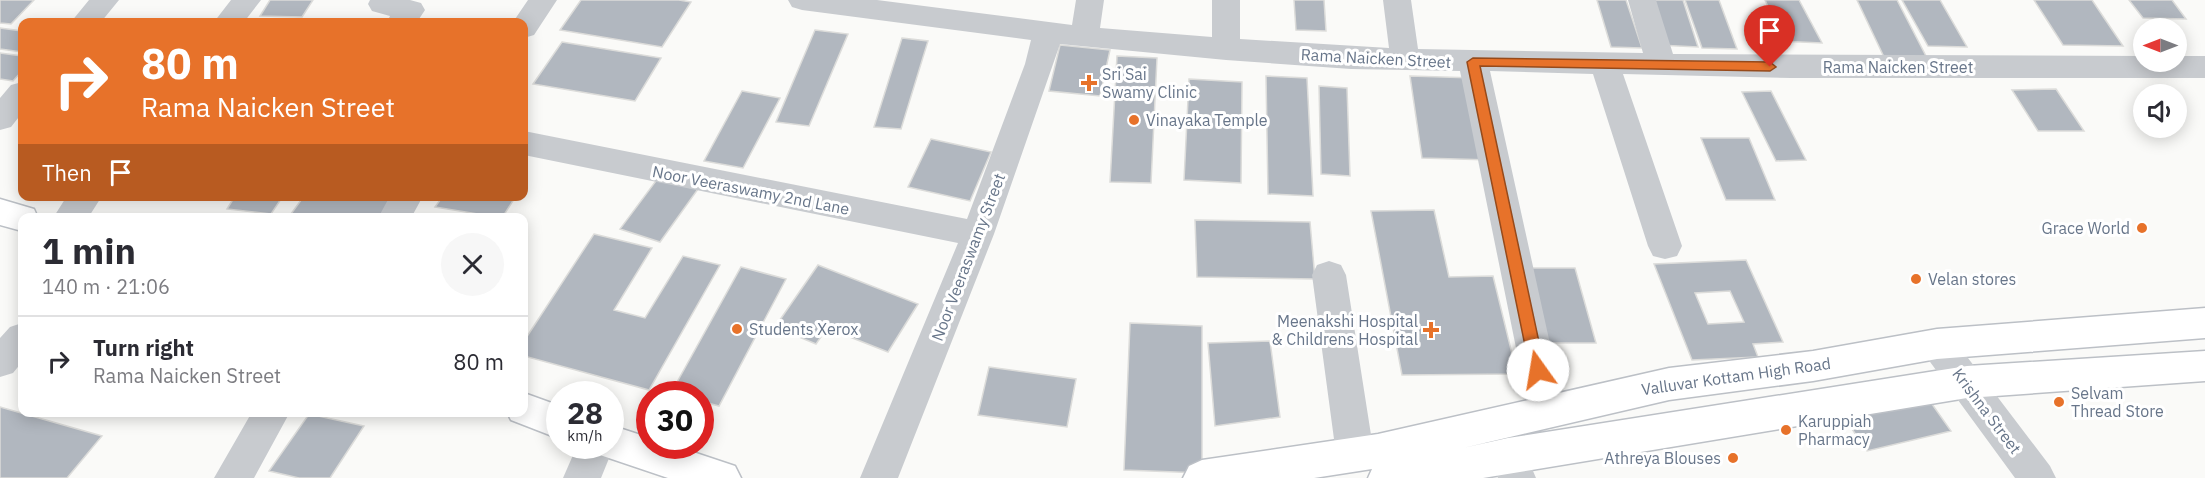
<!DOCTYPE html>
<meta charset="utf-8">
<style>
body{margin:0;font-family:"IBM Plex Sans",sans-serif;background:#f7f7f7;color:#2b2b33;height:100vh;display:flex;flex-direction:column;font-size:22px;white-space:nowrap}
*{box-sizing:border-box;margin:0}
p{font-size:20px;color:#7c7c81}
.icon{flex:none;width:33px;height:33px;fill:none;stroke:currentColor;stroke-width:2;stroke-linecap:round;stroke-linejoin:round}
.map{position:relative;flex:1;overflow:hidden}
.details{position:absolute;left:18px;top:213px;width:510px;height:204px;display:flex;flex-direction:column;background:#fff;border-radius:12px;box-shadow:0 3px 15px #0003}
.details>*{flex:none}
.hud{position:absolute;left:18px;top:18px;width:510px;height:183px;border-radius:12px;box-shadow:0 3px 15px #0003;background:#e7722a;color:#fff;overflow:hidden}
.needle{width:39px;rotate:270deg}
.controls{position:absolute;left:2133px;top:18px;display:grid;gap:12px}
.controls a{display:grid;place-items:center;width:54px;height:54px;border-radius:50%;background:#fff;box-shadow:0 3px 15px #0003;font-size:30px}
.speed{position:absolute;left:546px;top:381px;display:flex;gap:12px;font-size:30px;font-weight:700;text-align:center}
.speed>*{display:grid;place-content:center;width:78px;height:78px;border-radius:50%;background:#fff;box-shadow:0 3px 15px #0003;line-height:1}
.speed small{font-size:15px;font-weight:400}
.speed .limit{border:9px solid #d22;background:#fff;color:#111}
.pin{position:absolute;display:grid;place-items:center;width:51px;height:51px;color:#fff;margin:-62px -26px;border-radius:50% 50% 50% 0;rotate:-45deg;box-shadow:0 0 6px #0007}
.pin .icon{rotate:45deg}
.me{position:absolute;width:66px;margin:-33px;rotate:347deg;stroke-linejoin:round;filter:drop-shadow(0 0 4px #0008)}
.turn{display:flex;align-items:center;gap:21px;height:126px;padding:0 24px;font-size:27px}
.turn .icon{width:78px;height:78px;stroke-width:2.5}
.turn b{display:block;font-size:42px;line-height:51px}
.then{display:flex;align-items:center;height:57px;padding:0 24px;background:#0003;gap:12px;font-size:22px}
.round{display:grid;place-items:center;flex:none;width:63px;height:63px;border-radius:32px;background:#f7f7f7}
.head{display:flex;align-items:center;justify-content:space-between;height:102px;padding:0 24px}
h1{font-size:36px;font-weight:800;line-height:45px}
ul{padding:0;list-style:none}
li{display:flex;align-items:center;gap:18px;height:90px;padding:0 24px;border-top:2px solid #e1e1e2}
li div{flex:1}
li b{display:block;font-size:22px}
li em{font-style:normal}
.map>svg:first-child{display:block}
.building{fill:#b1b7bf;stroke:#dcdcda;stroke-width:1.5;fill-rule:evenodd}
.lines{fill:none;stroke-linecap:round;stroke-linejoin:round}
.secondary-casing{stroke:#bcc0c6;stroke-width:3}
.street{fill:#c8cbcf;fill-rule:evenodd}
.secondary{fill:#fff;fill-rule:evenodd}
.route{fill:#e7722a;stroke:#964a1b;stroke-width:1.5}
.poi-dot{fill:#e7722a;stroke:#fff;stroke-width:2}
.labels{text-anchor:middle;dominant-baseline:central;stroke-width:6;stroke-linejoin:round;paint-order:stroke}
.street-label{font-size:16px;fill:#68768a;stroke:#fff}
.poi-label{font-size:16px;fill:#68768a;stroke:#fff;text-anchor:start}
</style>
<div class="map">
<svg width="2205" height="478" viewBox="0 0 2205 478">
<rect width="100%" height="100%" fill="#fafaf8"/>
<path class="building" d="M 0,0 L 34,0 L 11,24 L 0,23 Z
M 270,0 L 313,0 L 302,17 L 260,16 Z
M 581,0 L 679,0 L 691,2 L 662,47 L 560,30 Z
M 1294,0 L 1324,0 L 1326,31 L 1296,30 Z
M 1597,0 L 1626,0 L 1642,48 L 1611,47 Z
M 1645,0 L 1683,0 L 1698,47 L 1658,45 Z
M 1685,0 L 1719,0 L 1737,49 L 1702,48 Z
M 1765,0 L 1799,0 L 1822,43 L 1778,41 L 1781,18 L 1770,11 Z
M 1857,0 L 1897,0 L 1927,58 L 1884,57 Z
M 1902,0 L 1940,0 L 1967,47 L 1928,46 Z
M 2034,0 L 2092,0 L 2123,46 L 2063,45 Z
M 2129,0 L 2172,0 L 2186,19 L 2143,18 Z
M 0,28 L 22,31 L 22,52 L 0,49 Z
M 815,30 L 848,34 L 809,126 L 776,122 Z
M 902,38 L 928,41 L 901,129 L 874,127 Z
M 562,42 L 661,58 L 635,101 L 533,84 Z
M 1060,45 L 1110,50 L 1100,96 L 1049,91 Z
M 0,53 L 22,56 L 22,71 L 13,81 L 0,79 Z
M 1117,56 L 1157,58 L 1151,183 L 1110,182 Z
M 1266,76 L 1307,78 L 1313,196 L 1268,194 Z
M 1410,76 L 1475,78 L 1491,160 L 1422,158 Z
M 1189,79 L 1242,82 L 1241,183 L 1184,180 Z
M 1319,86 L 1347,88 L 1350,176 L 1321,174 Z
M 2056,89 L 2084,131 L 2038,131 L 2012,90 Z
M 742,91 L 780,98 L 743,168 L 704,161 Z
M 1771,91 L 1806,160 L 1776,161 L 1742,92 Z
M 1701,138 L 1749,138 L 1775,200 L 1726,200 Z
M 931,139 L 991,152 L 970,201 L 908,187 Z
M 667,166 L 706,178 L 660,242 L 620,229 Z
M 235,196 L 283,196 L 271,214 L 227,209 Z
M 304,196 L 401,196 L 386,218 L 288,218 Z
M 443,196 L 516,196 L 502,218 L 435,207 Z
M 1434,210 L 1449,277 L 1493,276 L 1517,374 L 1402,375 L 1371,211 Z
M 1195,220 L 1310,222 L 1315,279 L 1197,277 Z
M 594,234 L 652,248 L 614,310 L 645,318 L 683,256 L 720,265 L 649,390 L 524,356 L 524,341 Z
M 1746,260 L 1783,342 L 1753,344 L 1758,357 L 1692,360 L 1654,264 ZM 1730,291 L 1744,322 L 1708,324 L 1695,293 Z
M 818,265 L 918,304 L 888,352 L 827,328 L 816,344 L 775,327 Z
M 741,267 L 786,279 L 719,406 L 700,401 L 700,394 L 671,393 Z
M 1523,268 L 1575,268 L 1596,343 L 1542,343 Z
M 1130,323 L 1202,326 L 1202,473 L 1124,470 Z
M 1270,341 L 1280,417 L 1215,426 L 1208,343 Z
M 989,367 L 1076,379 L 1067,427 L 978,415 Z
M 1927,397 L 1951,431 L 1867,451 L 1839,410 Z
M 0,407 L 102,436 L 67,478 L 0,478 Z
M 309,414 L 364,426 L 330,478 L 299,478 L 269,471 Z"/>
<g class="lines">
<defs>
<path id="secondary" d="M 0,199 L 34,209 L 38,218 L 22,218 L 22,231 L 0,225 Z
M 2205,308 L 2205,338 L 1937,359 L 1813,381 L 1669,400 L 1463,448 L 1508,438 L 1967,366 L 2205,351 L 2205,381 L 1967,398 L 1483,478 L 1368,478 L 1372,469 L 1314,478 L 1183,478 L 1189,466 L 1202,460 L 1378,434 L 1669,368 L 1813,351 L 1937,329 Z
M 524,393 L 560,406 L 560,439 L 511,420 L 507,412 L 524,412 Z
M 610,425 L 650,438 L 650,446 L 675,446 L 735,466 L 741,478 L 668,478 L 597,454 L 593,446 L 610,446 Z"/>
</defs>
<use href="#secondary" class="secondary-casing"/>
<path class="street" d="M 89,0 L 119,0 L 101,22 L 71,22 Z
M 231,0 L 261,0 L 244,22 L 214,22 Z
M 370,0 L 410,0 L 421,3 L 425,10 L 417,22 L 387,22 L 390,16 L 372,11 L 368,4 Z
M 528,0 L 557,0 L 534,35 L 524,38 L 524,22 L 513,22 Z
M 788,0 L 877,0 L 1072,25 L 1076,0 L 1104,0 L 1100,28 L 1212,37 L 1212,0 L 1240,0 L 1240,39 L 1389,48 L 1383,0 L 1411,0 L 1418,49 L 1643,53 L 1628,0 L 1656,0 L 1673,54 L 2144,56 L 2144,62 L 2176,62 L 2176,56 L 2205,56 L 2205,78 L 1791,78 L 1623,74 L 1682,246 L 1677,256 L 1665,259 L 1653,256 L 1648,246 L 1593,74 L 1490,71 L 1565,412 L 1560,424 L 1547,428 L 1534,424 L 1529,412 L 1460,71 L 1351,69 L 1226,60 L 1060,44 L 994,234 L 898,478 L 860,478 L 958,243 L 524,155 L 524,131 L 967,219 L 1025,64 L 1031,40 L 802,10 L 792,7 Z
M 22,82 L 22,113 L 11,127 L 0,130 L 0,98 L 11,85 Z
M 67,196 L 102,196 L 88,218 L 53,218 Z
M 390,196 L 423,196 L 411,218 L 378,218 Z
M 1329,261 L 1341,265 L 1346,275 L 1374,454 L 1368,466 L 1355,471 L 1342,466 L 1336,454 L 1312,275 L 1317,265 Z
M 22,323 L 22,362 L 13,373 L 0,377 L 0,338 L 10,327 Z
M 1937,329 L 1949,333 L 2050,466 L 2056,478 L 2015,478 L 1925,355 L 1919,344 L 1925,333 Z
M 252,412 L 290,412 L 254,478 L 214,478 Z
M 1508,438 L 1521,443 L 1536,478 L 1498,478 L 1489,455 L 1495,443 Z
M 610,439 L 614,446 L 601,478 L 563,478 L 577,446 L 610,446 Z"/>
<use href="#secondary" class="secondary"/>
</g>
<path class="route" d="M 1473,58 L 1770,62 L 1776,67 L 1770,71 L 1480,66 L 1545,370 L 1538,377 L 1530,370 L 1467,62 Z"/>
<g class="poi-dot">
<path d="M1086 74h6v6h6v6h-6v6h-6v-6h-6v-6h6z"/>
<circle cx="1134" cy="120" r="6"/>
<circle cx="2142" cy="228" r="6"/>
<circle cx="1916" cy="279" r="6"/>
<circle cx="737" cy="329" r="6"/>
<path d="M1428 321h6v6h6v6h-6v6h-6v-6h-6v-6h6z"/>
<circle cx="2059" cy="402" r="6"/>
<circle cx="1786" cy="430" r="6"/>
<circle cx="1733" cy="458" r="6"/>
</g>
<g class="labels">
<g class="street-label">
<text transform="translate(1376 58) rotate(3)">Rama Naicken Street</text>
<text x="1898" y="67">Rama Naicken Street</text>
<text transform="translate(751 190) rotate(11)">Noor Veeraswamy 2nd Lane</text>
<text transform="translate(968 257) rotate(-69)">Noor Veeraswamy Street</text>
<text transform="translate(1736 376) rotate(-8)">Valluvar Kottam High Road</text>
<text transform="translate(1987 411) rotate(53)">Krishna Street</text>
</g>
<g class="poi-label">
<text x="1102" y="74">Sri Sai<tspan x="1102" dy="18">Swamy Clinic</tspan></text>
<text x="1146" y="120">Vinayaka Temple</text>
<text x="2130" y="228" text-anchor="end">Grace World</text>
<text x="1928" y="279">Velan stores</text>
<text x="1418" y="321" text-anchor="end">Meenakshi Hospital<tspan x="1418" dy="18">&amp; Childrens Hospital</tspan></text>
<text x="749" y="329">Students Xerox</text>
<text x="2071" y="393">Selvam<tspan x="2071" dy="18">Thread Store</tspan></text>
<text x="1798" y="421">Karuppiah<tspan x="1798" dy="18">Pharmacy</tspan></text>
<text x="1721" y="458" text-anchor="end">Athreya Blouses</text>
</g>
</g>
</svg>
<div class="controls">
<a><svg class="needle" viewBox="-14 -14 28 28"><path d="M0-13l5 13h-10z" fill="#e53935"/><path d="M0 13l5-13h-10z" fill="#7c7c81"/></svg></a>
<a><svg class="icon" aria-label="sound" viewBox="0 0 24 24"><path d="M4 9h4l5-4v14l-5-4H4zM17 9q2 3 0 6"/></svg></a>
</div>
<div class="speed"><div>28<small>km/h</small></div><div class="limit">30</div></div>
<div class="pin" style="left:1770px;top:67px;background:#d93025"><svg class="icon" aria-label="arrive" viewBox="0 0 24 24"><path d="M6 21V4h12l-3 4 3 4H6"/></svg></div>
<svg class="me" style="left:1538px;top:370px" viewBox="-20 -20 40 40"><circle r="19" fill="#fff"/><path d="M0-13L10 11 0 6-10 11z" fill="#e7722a"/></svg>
<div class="hud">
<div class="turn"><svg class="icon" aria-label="right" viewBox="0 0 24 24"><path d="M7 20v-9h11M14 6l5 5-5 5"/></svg><div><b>80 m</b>Rama Naicken Street</div></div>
<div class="then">Then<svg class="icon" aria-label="arrive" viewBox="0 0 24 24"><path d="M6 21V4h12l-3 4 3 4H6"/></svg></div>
</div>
<section class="details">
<div class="head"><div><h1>1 min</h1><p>140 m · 21:06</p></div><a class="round"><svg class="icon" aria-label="close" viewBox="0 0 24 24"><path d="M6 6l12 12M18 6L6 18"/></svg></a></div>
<ul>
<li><svg class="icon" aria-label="right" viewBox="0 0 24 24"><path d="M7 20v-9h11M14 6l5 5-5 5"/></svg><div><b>Turn right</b><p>Rama Naicken Street</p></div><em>80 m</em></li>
</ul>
</section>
</div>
